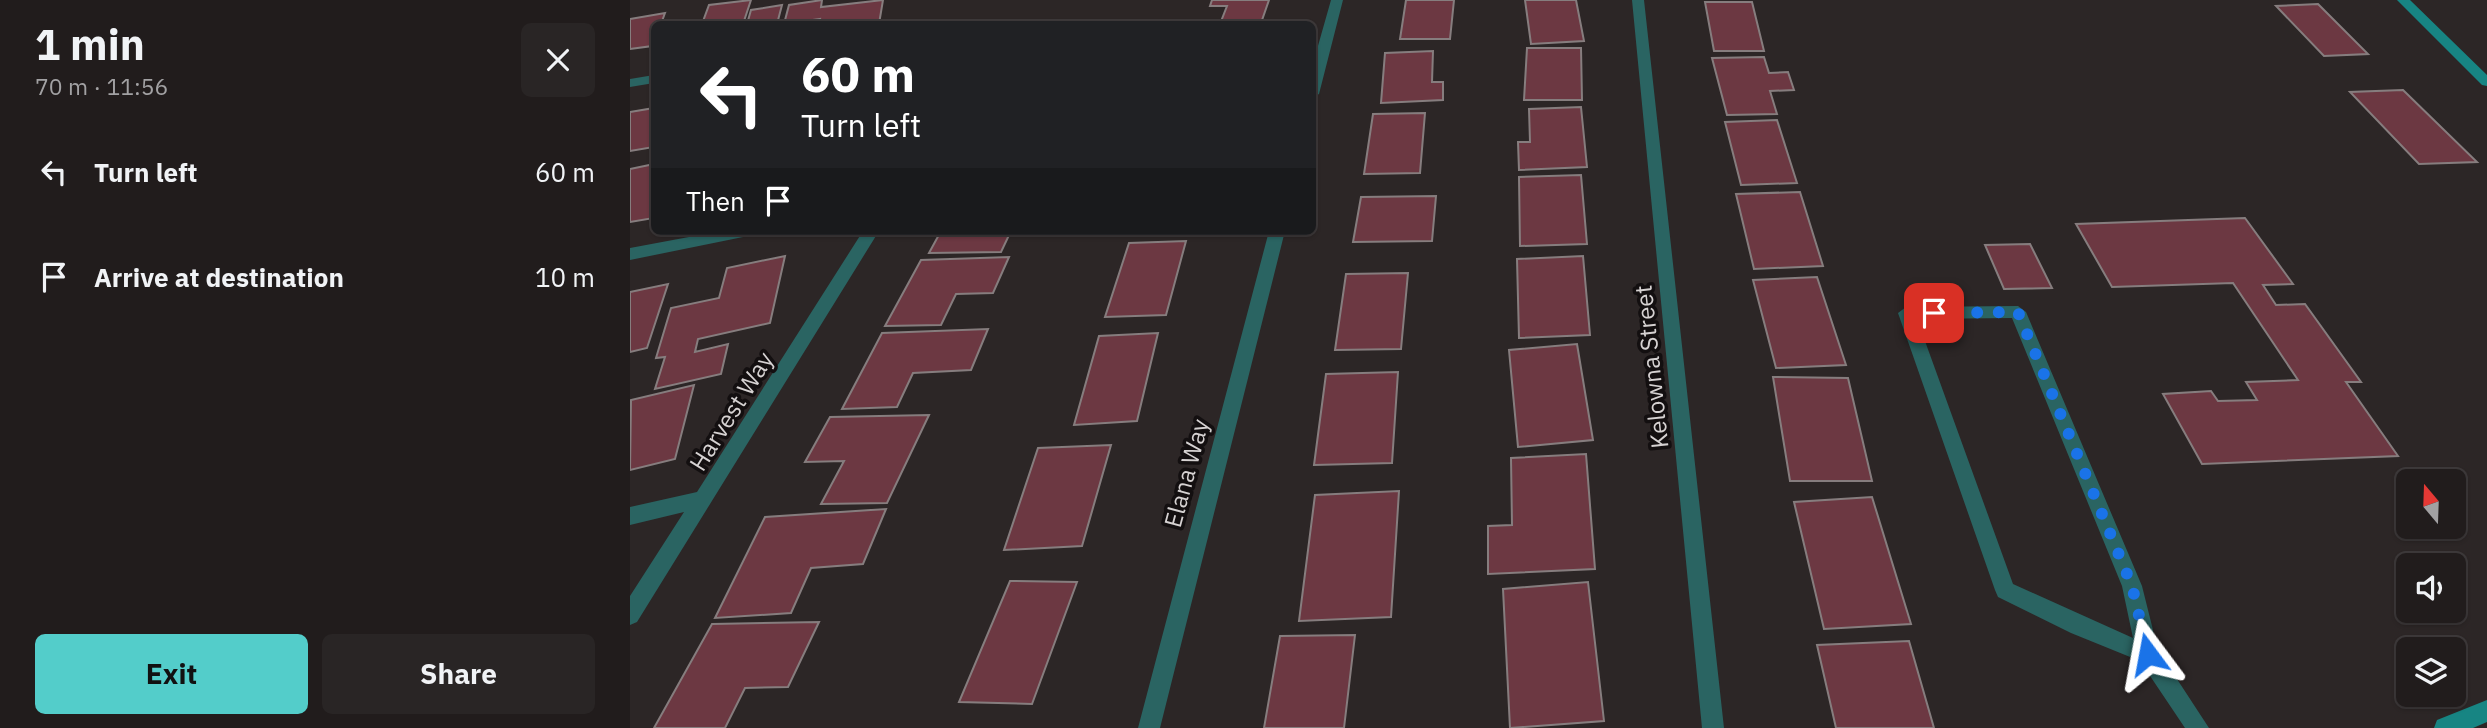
<!DOCTYPE html>
<meta charset="utf-8">
<style>
body{margin:0;font-family:"IBM Plex Sans",sans-serif;background:#292525;color:#f1f3f6;height:100vh;display:flex;flex-direction:column;font-size:26px;white-space:nowrap}
*{box-sizing:border-box;margin:0}
p{font-size:23px;color:#a2a1a3}
.icon{flex:none;width:38px;height:38px;fill:none;stroke:currentColor;stroke-width:2;stroke-linecap:round;stroke-linejoin:round}
.map{position:relative;flex:1;overflow:hidden}
.drawer{display:flex;flex-direction:column;background:#211c1c;width:630px}
.drawer>*{flex:none}
.guide{position:absolute;left:21px;top:21px;width:665px;height:214px;border-radius:10px;box-shadow:0 2px 5px #0004,0 0 0 2px #3e3a3b;background:#202124;color:#fff;overflow:hidden}
.needle{width:46px;rotate:341deg}
.tools{position:absolute;left:1766px;top:469px;display:grid;gap:14px}
.tools a{display:grid;place-items:center;width:70px;height:70px;border-radius:10px;background:#211c1c;box-shadow:0 2px 5px #0004,0 0 0 2px #3e3a3b;font-size:35px}
.pin{position:absolute;display:grid;place-items:center;width:60px;height:60px;color:#fff;margin:-30px;border-radius:14px;box-shadow:0 4px 10px #0006}
.me{position:absolute;width:77px;margin:-38px;rotate:347deg;stroke-linejoin:round;filter:drop-shadow(0 0 5px #0008)}
.turn{display:flex;align-items:center;gap:24px;height:147px;padding:0 35px;font-size:32px}
.turn .icon{width:91px;height:91px;stroke-width:2.5}
.turn b{display:block;font-size:49px;line-height:60px}
.then{display:flex;align-items:center;height:66px;padding:0 35px;background:#0003;gap:14px;font-size:26px}
.round{display:grid;place-items:center;flex:none;width:74px;height:74px;border-radius:10px;background:#292525}
.headline{display:flex;align-items:center;justify-content:space-between;height:119px;padding:0 35px}
h1{font-size:42px;font-weight:700;line-height:52px}
.cta{display:flex;gap:14px;margin-top:auto;padding:14px 35px}
.cta a{flex:1;height:80px;border-radius:10px;background:#53cdca;color:#111;font-size:28px;font-weight:700;line-height:80px;text-align:center}
.cta a+a{background:#292525;color:#f1f3f6}
ul{padding:0;list-style:none}
li{display:flex;align-items:center;gap:21px;height:105px;padding:0 35px}
li div{flex:1}
li b{display:block;font-size:26px}
li em{font-style:normal}
main{display:flex;flex:1;min-height:0}
.map>svg:first-child{display:block}
.building{fill:#6c3842;stroke:#867d7e;stroke-width:2}
.lines{fill:none;stroke-linecap:round;stroke-linejoin:round}
.service{fill:#2a6462;fill-rule:evenodd}
.minor{fill:#2a6462;fill-rule:evenodd}
.secondary{fill:#178583;fill-rule:evenodd}
.route{stroke:#1a73e8;stroke-width:12;stroke-dasharray:0 21.6}
.labels{text-anchor:middle;dominant-baseline:central;stroke-width:7;stroke-linejoin:round;paint-order:stroke}
.street-label{font-size:24px;fill:#d6d2d2;stroke:#130f10}
</style>
<main>
<section class="drawer">
<div class="headline"><div><h1>1 min</h1><p>70 m · 11:56</p></div><a class="round"><svg class="icon" aria-label="close" viewBox="0 0 24 24"><path d="M6 6l12 12M18 6L6 18"/></svg></a></div>
<ul>
<li><svg class="icon" aria-label="left" viewBox="0 0 24 24"><path d="M17 20v-9H6M10 6l-5 5 5 5"/></svg><div><b>Turn left</b></div><em>60 m</em></li>
<li><svg class="icon" aria-label="arrive" viewBox="0 0 24 24"><path d="M6 21V4h12l-3 4 3 4H6"/></svg><div><b>Arrive at destination</b></div><em>10 m</em></li>
</ul>
<div class="cta"><a>Exit</a><a>Share</a></div>
</section>
<div class="map">
<svg width="1857" height="728" viewBox="0 0 1857 728">
<rect width="100%" height="100%" fill="#2c2626"/>
<path class="building" d="M 121,0 L 113,24 L 72,24 L 79,5 Z
M 192,0 L 191,7 L 253,0 L 249,24 L 189,24 L 190,19 L 154,24 L 159,5 Z
M 582,0 L 639,0 L 631,23 L 590,24 L 597,6 L 580,6 Z
M 776,0 L 824,0 L 820,39 L 770,39 Z
M 895,0 L 946,0 L 954,41 L 901,44 Z
M 1075,2 L 1122,2 L 1134,51 L 1084,51 Z
M 1688,4 L 1738,54 L 1694,56 L 1646,6 Z
M 152,5 L 147,24 L 117,24 L 121,10 Z
M 35,13 L 31,24 L 24,24 L 22,46 L 0,49 L 0,19 Z
M 897,48 L 951,48 L 952,100 L 894,100 Z
M 803,51 L 802,82 L 813,82 L 813,100 L 751,103 L 755,53 Z
M 1134,57 L 1139,73 L 1158,72 L 1164,90 L 1140,91 L 1147,114 L 1097,115 L 1082,58 Z
M 1773,90 L 1847,162 L 1789,164 L 1720,92 Z
M 951,107 L 957,167 L 889,170 L 888,142 L 900,142 L 899,109 Z
M 24,108 L 24,147 L 0,151 L 0,112 Z
M 795,113 L 790,173 L 734,174 L 743,114 Z
M 1147,120 L 1167,183 L 1111,185 L 1095,122 Z
M 24,164 L 24,218 L 0,222 L 0,169 Z
M 951,175 L 957,244 L 890,246 L 889,177 Z
M 1170,192 L 1193,266 L 1124,269 L 1106,194 Z
M 806,196 L 802,241 L 723,242 L 731,197 Z
M 1615,218 L 1663,284 L 1633,285 L 1646,305 L 1675,304 L 1731,382 L 1716,382 L 1768,456 L 1572,464 L 1533,394 L 1581,391 L 1588,401 L 1627,400 L 1616,382 L 1668,380 L 1603,283 L 1482,287 L 1446,224 Z
M 311,231 L 381,231 L 371,252 L 299,253 Z
M 556,241 L 536,315 L 475,317 L 499,243 Z
M 1400,244 L 1422,288 L 1374,289 L 1355,245 Z
M 155,256 L 140,323 L 68,339 L 65,352 L 98,344 L 91,374 L 25,389 L 35,357 L 26,358 L 41,308 L 89,298 L 97,268 Z
M 953,256 L 960,335 L 889,338 L 887,259 Z
M 379,257 L 363,293 L 326,294 L 311,325 L 255,326 L 291,260 Z
M 778,273 L 771,349 L 705,350 L 716,274 Z
M 1187,277 L 1216,365 L 1146,368 L 1123,280 Z
M 38,284 L 17,348 L 0,352 L 0,292 Z
M 358,329 L 341,370 L 283,373 L 267,407 L 212,409 L 252,333 Z
M 528,333 L 507,421 L 444,425 L 469,336 Z
M 947,344 L 963,440 L 888,447 L 879,350 Z
M 768,372 L 762,463 L 684,465 L 696,374 Z
M 1143,377 L 1218,378 L 1242,481 L 1160,481 Z
M 64,385 L 45,459 L 0,470 L 1,400 Z
M 299,415 L 257,503 L 191,504 L 214,461 L 175,462 L 200,417 Z
M 481,445 L 452,546 L 374,550 L 408,448 Z
M 956,454 L 965,569 L 858,574 L 858,526 L 882,525 L 881,458 Z
M 769,491 L 761,617 L 669,621 L 685,495 Z
M 1242,497 L 1281,624 L 1194,629 L 1164,502 Z
M 256,509 L 233,564 L 181,568 L 161,613 L 85,618 L 135,517 Z
M 380,581 L 447,582 L 402,704 L 329,702 Z
M 958,582 L 974,721 L 880,728 L 873,589 Z
M 189,622 L 158,687 L 115,688 L 95,728 L 24,728 L 82,624 Z
M 725,635 L 714,728 L 634,728 L 650,636 Z
M 1279,641 L 1304,728 L 1206,728 L 1187,645 Z"/>
<g class="lines">
<path class="service" d="M 1388,306 L 1396,312 L 1512,586 L 1528,650 L 1579,728 L 1555,728 L 1510,661 L 1441,633 L 1368,597 L 1365,590 L 1268,313 L 1276,307 ZM 1382,318 L 1492,586 L 1503,638 L 1383,584 L 1287,319 Z"/>
<path class="minor" d="M 701,0 L 713,0 L 689,94 L 682,98 L 682,67 Z
M 1002,0 L 1014,0 L 1094,728 L 1072,728 Z
M 24,75 L 24,83 L 0,87 L 0,79 Z
M 91,231 L 126,231 L 118,236 L 0,260 L 0,248 Z
M 233,231 L 249,231 L 7,622 L 0,625 L 0,596 L 54,512 L 0,525 L 0,507 L 67,492 Z
M 639,231 L 655,231 L 530,728 L 508,728 Z"/>
<path class="secondary" d="M 1767,0 L 1780,0 L 1857,75 L 1857,86 L 1852,85 Z
M 1857,700 L 1857,722 L 1843,728 L 1804,728 L 1807,720 Z"/>
</g>
<g class="lines">
<path class="route" d="M 1304,313 L 1388,312 L 1502,586 L 1518,654"/>
</g>
<g class="labels">
<g class="street-label">
<text transform="translate(1021 367) rotate(-96)">Kelowna Street</text>
<text transform="translate(101 411) rotate(-58)">Harvest Way</text>
<text transform="translate(556 473) rotate(-75)">Elana Way</text>
</g>
</g>
</svg>
<div class="tools">
<a><svg class="needle" viewBox="-14 -14 28 28"><path d="M0-13l5 13h-10z" fill="#e53935"/><path d="M0 13l5-13h-10z" fill="#a2a1a3"/></svg></a>
<a><svg class="icon" aria-label="sound" viewBox="0 0 24 24"><path d="M4 9h4l5-4v14l-5-4H4zM17 9q2 3 0 6"/></svg></a>
<a><svg class="icon" aria-label="layers" viewBox="0 0 24 24"><path d="M12 4l9 5-9 5-9-5zM3 14l9 5 9-5"/></svg></a>
</div>
<div class="pin" style="left:1304px;top:313px;background:#d93025"><svg class="icon" aria-label="arrive" viewBox="0 0 24 24"><path d="M6 21V4h12l-3 4 3 4H6"/></svg></div>
<svg class="me" style="left:1518px;top:654px" viewBox="-20 -20 40 40"><path d="M0-17L14 15 0 8-14 15z" fill="#1a73e8" stroke="#fff" stroke-width="4"/></svg>
<div class="guide">
<div class="turn"><svg class="icon" aria-label="left" viewBox="0 0 24 24"><path d="M17 20v-9H6M10 6l-5 5 5 5"/></svg><div><b>60 m</b>Turn left</div></div>
<div class="then">Then<svg class="icon" aria-label="arrive" viewBox="0 0 24 24"><path d="M6 21V4h12l-3 4 3 4H6"/></svg></div>
</div>
</div>
</main>
